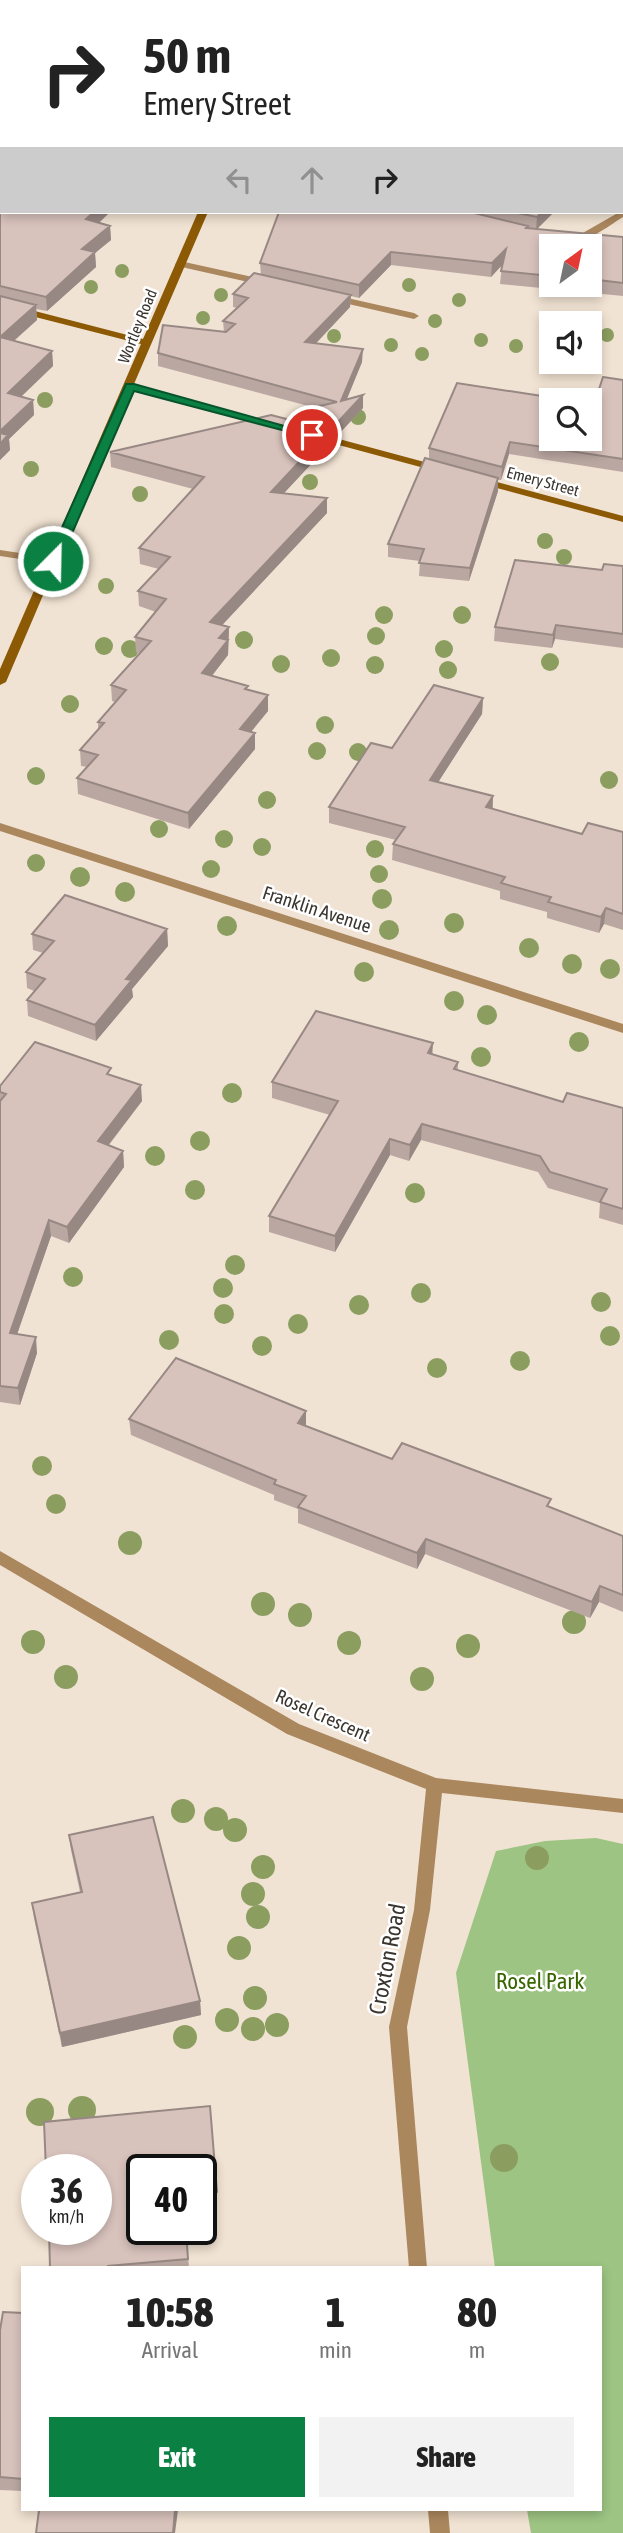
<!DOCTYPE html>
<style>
body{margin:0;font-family:"Asap Condensed",sans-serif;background:#f2f2f2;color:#222;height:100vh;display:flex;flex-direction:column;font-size:26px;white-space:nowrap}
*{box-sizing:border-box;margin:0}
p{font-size:23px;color:#767676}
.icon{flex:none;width:38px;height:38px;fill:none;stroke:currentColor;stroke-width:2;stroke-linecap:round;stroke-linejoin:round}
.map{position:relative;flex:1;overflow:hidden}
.drawer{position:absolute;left:21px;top:2266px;width:581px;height:245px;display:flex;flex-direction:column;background:#fff;border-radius:0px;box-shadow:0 4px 10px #0003}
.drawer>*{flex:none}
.hud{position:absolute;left:0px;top:0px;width:623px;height:214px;box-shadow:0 4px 10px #0003;background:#fff;color:#222;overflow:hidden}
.needle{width:46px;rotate:33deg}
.tools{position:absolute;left:539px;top:234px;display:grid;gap:14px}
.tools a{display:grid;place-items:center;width:63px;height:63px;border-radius:0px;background:#fff;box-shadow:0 4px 10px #0003;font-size:35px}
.speed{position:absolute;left:21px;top:2154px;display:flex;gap:14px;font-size:35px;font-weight:700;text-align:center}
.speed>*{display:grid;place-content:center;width:91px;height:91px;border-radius:50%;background:#fff;box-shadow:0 4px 10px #0003;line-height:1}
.speed small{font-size:18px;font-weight:400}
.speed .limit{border:4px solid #111;border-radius:10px;background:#fff;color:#111}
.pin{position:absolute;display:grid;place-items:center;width:60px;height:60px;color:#fff;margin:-30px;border:4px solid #fff;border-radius:50%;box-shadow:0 2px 7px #0007}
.me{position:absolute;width:77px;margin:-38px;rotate:23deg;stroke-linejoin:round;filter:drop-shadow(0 0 5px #0008)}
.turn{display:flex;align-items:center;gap:24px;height:147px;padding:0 28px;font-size:32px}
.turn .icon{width:91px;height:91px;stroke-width:2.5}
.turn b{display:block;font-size:49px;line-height:60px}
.lanes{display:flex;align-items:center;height:66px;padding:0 28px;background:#0003;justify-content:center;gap:35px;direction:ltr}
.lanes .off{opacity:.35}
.eta{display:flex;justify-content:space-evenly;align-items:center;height:119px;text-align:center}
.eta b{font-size:42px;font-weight:800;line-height:49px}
.action{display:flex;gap:14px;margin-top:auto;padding:14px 28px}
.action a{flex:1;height:80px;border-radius:0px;background:#0b8043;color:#fff;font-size:28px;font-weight:800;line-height:80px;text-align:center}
.action a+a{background:#f2f2f2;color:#222}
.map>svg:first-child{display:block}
.green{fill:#9dc483}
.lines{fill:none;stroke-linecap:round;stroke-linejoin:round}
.lane{fill:#ab875e;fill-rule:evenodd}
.street{fill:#ab875e;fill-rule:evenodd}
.secondary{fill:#8c5904;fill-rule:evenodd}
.tree{fill:#8b9e60}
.wall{fill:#baa7a2;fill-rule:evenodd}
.shaded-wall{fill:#978884}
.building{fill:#d8c2bc;stroke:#978884;stroke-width:2}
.route{fill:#0b8043;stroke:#07532c;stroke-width:2}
.labels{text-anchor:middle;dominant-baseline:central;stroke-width:5;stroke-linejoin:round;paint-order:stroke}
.far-street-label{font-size:16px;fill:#3b352f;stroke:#fff}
.street-label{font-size:19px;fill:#3b352f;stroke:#fff}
.near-street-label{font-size:23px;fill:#3b352f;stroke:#fff}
.near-park-label{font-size:23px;fill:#386601;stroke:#fff}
</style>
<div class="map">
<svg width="623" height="2533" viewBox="0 0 623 2533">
<rect width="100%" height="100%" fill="#f1e3d3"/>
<path class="green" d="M 596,1838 L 623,1844 L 623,2533 L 531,2533 L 527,2510 L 600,2510 L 600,2268 L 495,2268 L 456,1973 L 496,1851 L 545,1841 Z"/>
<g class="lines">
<path class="lane" d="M 623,210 L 623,217 C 608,226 584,247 567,237 L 572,234 L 581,234 Z
M 180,261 L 266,280 L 271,283 L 266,286 L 177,266 L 175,264 Z
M 334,295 L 414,313 L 419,316 L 414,319 L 331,300 L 331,296 Z
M 0,550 L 53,558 L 58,561 L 53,564 L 0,556 Z"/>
<path class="street" d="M 621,165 L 623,165 L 623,171 L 621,171 Z
M 0,823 L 623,1024 L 623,1033 L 0,831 Z
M 0,1551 L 299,1724 L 436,1778 L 623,1799 L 623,1813 L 442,1793 L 430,1910 L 407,2027 L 427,2268 L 409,2268 L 389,2027 L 414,1910 L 426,1789 L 287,1734 L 0,1565 Z
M 428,2510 L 448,2510 L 450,2533 L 430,2533 Z"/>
<path class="secondary" d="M 290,0 L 298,0 L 298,2 L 290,2 Z
M 198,212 L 208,212 L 134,384 L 275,424 L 270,427 L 131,389 L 6,682 L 0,685 L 0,669 L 141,344 L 0,308 L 0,302 L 143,339 Z
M 313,432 L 443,467 L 444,469 L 439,472 L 309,437 L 309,433 Z
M 482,478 L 623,516 L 623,522 L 478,483 L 478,479 Z"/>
</g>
<g class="tree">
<circle cx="122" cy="271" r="7"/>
<circle cx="409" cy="285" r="7"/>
<circle cx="91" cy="287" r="7"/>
<circle cx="221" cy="295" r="7"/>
<circle cx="459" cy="300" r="7"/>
<circle cx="203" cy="318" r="7"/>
<circle cx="435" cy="321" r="7"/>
<circle cx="607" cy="335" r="7"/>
<circle cx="334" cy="336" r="7"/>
<circle cx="481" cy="340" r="7"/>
<circle cx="391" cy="345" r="7"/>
<circle cx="516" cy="346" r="7"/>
<circle cx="422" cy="354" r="7"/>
<circle cx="45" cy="400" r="8"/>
<circle cx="358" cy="417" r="8"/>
<circle cx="31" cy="469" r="8"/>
<circle cx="310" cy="482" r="8"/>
<circle cx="140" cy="494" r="8"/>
<circle cx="545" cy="541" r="8"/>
<circle cx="564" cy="557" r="8"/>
<circle cx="106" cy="586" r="8"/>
<circle cx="384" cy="615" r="9"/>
<circle cx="462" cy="615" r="9"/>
<circle cx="376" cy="636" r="9"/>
<circle cx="244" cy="640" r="9"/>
<circle cx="104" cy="646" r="9"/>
<circle cx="130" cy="649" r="9"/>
<circle cx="444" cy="649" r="9"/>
<circle cx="331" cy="658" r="9"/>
<circle cx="550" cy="662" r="9"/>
<circle cx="281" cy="664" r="9"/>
<circle cx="375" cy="665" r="9"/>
<circle cx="448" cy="670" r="9"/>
<circle cx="70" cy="704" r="9"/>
<circle cx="325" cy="725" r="9"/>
<circle cx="317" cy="751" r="9"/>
<circle cx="358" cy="752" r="9"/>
<circle cx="36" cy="776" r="9"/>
<circle cx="609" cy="780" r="9"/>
<circle cx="267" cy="800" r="9"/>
<circle cx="159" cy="829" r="9"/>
<circle cx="224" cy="839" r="9"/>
<circle cx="262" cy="847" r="9"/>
<circle cx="375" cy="849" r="9"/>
<circle cx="36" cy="863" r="9"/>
<circle cx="211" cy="869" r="9"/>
<circle cx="379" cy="874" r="9"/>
<circle cx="80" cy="877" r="10"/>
<circle cx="125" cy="892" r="10"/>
<circle cx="382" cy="899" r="10"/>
<circle cx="454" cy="923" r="10"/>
<circle cx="227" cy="926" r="10"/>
<circle cx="389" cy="930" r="10"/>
<circle cx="529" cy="948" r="10"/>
<circle cx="572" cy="964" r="10"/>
<circle cx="610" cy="969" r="10"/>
<circle cx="364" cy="972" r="10"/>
<circle cx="454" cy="1001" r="10"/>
<circle cx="487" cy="1015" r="10"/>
<circle cx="579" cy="1042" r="10"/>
<circle cx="481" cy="1057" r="10"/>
<circle cx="232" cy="1093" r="10"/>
<circle cx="200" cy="1141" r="10"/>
<circle cx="155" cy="1156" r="10"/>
<circle cx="195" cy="1190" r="10"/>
<circle cx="415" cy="1193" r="10"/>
<circle cx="235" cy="1265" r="10"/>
<circle cx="73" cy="1277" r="10"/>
<circle cx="223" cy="1288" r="10"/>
<circle cx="421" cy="1293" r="10"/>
<circle cx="601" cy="1302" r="10"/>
<circle cx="359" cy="1305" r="10"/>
<circle cx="224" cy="1314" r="10"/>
<circle cx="298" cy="1324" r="10"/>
<circle cx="610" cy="1336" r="10"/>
<circle cx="169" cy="1340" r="10"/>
<circle cx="262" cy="1346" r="10"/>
<circle cx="520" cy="1361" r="10"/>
<circle cx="437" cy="1368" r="10"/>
<circle cx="42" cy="1466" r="10"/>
<circle cx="56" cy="1504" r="10"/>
<circle cx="130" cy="1543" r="12"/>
<circle cx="263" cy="1604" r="12"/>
<circle cx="300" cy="1615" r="12"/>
<circle cx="574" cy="1622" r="12"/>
<circle cx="33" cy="1642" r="12"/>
<circle cx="349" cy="1643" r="12"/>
<circle cx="468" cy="1646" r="12"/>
<circle cx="66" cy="1677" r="12"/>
<circle cx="422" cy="1679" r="12"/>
<circle cx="183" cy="1811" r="12"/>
<circle cx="216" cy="1819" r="12"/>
<circle cx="235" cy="1830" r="12"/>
<circle cx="537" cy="1858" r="12"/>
<circle cx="263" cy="1867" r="12"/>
<circle cx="253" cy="1894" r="12"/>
<circle cx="258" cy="1917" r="12"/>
<circle cx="239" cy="1948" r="12"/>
<circle cx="255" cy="1998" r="12"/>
<circle cx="227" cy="2020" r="12"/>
<circle cx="277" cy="2025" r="12"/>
<circle cx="253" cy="2029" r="12"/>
<circle cx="185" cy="2037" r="12"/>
<circle cx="82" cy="2110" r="14"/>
<circle cx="40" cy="2112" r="14"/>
<circle cx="504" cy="2158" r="14"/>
</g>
<path class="wall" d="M 623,0 L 623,136 L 621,136 L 621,2 Z
M 0,193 L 110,212 L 99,223 L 110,226 L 111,240 L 95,253 L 96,267 L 47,311 L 36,309 L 37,320 L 14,341 L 52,351 L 53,366 L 21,397 L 33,400 L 34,415 L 9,439 L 10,450 L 0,460 Z
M 279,212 L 554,212 L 537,229 L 623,237 L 623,296 L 500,284 L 502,265 L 491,277 L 391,265 L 359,298 L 351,296 L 350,307 L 316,343 L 362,362 L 347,399 L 363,408 L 337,436 L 329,434 L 329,445 L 284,493 L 327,498 L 327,513 L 222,625 L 229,627 L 228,655 L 212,676 L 248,690 L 268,711 L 251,732 L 255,749 L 189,829 L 78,794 L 77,778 L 87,767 L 81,766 L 80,750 L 98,730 L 98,722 L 115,702 L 112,701 L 111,685 L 140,653 L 136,652 L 135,637 L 156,612 L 139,606 L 138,591 L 159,569 L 140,564 L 139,548 L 193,489 L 111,467 L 110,452 L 294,421 L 294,412 L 312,407 L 158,366 L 158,353 L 224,332 L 223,321 L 237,308 L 233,307 L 233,294 L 261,275 L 260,263 ZM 551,247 L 590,247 L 590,285 L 551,285 Z
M 623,380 L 623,472 L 509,454 L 501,480 L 498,480 L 498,491 L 469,581 L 419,576 L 420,561 L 388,557 L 388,544 L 429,459 L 429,448 L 594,404 Z
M 623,566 L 623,648 L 555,639 L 552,648 L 494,641 L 495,627 L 602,570 Z
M 483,698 L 482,714 L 438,782 L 493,796 L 493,809 L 582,834 L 623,832 L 623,930 L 604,924 L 599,933 L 547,918 L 547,912 L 500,899 L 500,891 L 392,860 L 393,844 L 396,840 L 329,823 L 329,807 L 392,748 Z
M 167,929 L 168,946 L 132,989 L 133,997 L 96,1041 L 28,1016 L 27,1000 L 34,991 L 27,988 L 26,972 L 43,953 L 33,950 L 32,934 Z
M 432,1055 L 458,1062 L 458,1071 L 563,1102 L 623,1108 L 623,1225 L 599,1218 L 600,1203 L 548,1188 L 538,1172 L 421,1140 L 409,1161 L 390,1155 L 335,1252 L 269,1232 L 269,1216 L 330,1115 L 272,1098 L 272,1082 Z
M 112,1075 L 142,1101 L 109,1145 L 123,1151 L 124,1167 L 69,1243 L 51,1236 L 17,1334 L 37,1353 L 20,1405 L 0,1402 L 0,1086 Z
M 306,1411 L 306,1426 L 392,1459 L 550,1507 L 623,1536 L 623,1612 L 599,1602 L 590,1618 L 425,1554 L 417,1569 L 298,1523 L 298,1509 L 274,1500 L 274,1495 L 131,1435 L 129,1419 Z
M 69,1835 L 200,2001 L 201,2015 L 62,2047 L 34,1918 L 32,1903 L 80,1892 L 71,1850 Z
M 210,2106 L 217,2206 L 201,2208 L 201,2170 L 142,2170 L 142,2230 L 186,2230 L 189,2268 L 50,2268 L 49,2230 L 96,2230 L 96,2170 L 46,2170 L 44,2122 Z
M 23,2313 L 23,2491 L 0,2490 L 0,2330 Z"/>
<path class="shaded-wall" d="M 94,212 L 110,212 L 87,234 L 86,219 Z
M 542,212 L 554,212 L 536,230 L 537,217 Z
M 110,226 L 111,240 L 95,253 L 96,267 L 47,311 L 46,297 L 82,249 Z
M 506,249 L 505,262 L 491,277 L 492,263 Z
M 391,252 L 391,265 L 359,298 L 359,285 Z
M 351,295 L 350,307 L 305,355 L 305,342 Z
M 36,305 L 37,320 L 1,352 L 0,337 Z
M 363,349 L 362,362 L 341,413 L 341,401 Z
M 52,351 L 53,366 L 9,408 L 8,393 Z
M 363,395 L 363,408 L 337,436 L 337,423 Z
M 33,400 L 34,415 L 9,439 L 10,450 L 0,460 L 0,431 Z
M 329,430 L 329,445 L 271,507 L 271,492 Z
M 510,442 L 509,454 L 501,480 L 502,467 Z
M 498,478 L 498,491 L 469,581 L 470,568 Z
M 327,498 L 327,513 L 211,637 L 210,622 Z
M 556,625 L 555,639 L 552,648 L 553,635 Z
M 229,627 L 228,655 L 202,688 L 202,673 L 219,638 Z
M 268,695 L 268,711 L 241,744 L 240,729 Z
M 483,698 L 482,714 L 430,795 L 430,780 Z
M 255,733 L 255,749 L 189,829 L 188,813 Z
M 493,796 L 492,812 L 486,807 Z
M 606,908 L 604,924 L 599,933 L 601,917 Z
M 167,929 L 168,946 L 132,989 L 133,997 L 96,1041 L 95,1025 L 126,979 Z
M 433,1043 L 432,1059 L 428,1053 Z
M 141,1085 L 142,1101 L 99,1157 L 98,1141 Z
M 422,1124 L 421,1140 L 409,1161 L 410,1145 Z
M 390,1139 L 390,1155 L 335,1252 L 335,1236 Z
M 123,1151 L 124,1167 L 69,1243 L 67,1227 Z
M 49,1220 L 51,1236 L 12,1349 L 10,1333 Z
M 36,1337 L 37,1353 L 20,1405 L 18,1388 Z
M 306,1411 L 306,1427 L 298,1423 Z
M 426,1539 L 425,1554 L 417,1569 L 417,1553 Z
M 600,1586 L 599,1602 L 590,1618 L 592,1602 Z
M 200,2001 L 201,2015 L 62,2047 L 60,2033 Z
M 175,2510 L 178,2510 L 175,2533 L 173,2533 Z"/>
<path class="building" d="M 371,0 L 431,0 L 430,2 L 370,2 Z
M 534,0 L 623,0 L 623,125 L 621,125 L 621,2 L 534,2 Z
M 0,193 L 2,194 L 2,212 L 94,212 L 86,219 L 110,226 L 82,249 L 95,252 L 46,297 L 0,286 Z
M 279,212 L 470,212 L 528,226 L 526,228 L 623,237 L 623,283 L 590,279 L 590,247 L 551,247 L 551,276 L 501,271 L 506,249 L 492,263 L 391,252 L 359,285 L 260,263 Z
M 513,212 L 542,212 L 537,217 Z
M 254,273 L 351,295 L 305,342 L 363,349 L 341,401 L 363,395 L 337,423 L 294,412 L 337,402 L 158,353 L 163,325 L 226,332 L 235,324 L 223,321 L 248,298 L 233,294 Z
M 0,296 L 36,305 L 0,337 L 52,351 L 8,393 L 33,400 L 0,431 Z
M 603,377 L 623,380 L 623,459 L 510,442 L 502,467 L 429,448 L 457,383 L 574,401 L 551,401 L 551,439 L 590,439 L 590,403 L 594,404 Z
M 271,415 L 329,430 L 271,492 L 327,498 L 210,622 L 229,627 L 219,638 L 228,640 L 202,673 L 248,686 L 245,689 L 268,695 L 240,729 L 255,733 L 188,813 L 77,778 L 98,755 L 80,750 L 104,723 L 98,722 L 126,690 L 111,685 L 151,641 L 135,637 L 166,599 L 138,591 L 170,557 L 139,548 L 204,477 L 110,452 Z
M 0,433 L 8,435 L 0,444 Z
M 425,458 L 498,478 L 470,568 L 419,563 L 424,549 L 388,544 Z
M 515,560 L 602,570 L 604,564 L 623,566 L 623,634 L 556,625 L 553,635 L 495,627 Z
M 434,685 L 483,698 L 430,780 L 493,796 L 486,807 L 582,834 L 588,823 L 623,832 L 623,914 L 606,908 L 601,917 L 548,902 L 551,897 L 501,883 L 505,877 L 393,844 L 405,827 L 329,807 L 371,743 L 392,748 Z
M 65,895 L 167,929 L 126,979 L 132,980 L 95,1025 L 27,1000 L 45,979 L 26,972 L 54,941 L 32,934 Z
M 316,1011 L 433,1043 L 428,1053 L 458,1062 L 454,1069 L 563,1102 L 567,1093 L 623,1108 L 623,1209 L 600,1202 L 607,1189 L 550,1172 L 540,1156 L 422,1124 L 410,1145 L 390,1139 L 335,1236 L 269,1216 L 338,1101 L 272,1082 Z
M 35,1042 L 111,1068 L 107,1074 L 141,1085 L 98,1141 L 123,1151 L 67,1227 L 49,1220 L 10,1333 L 36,1337 L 18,1388 L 0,1386 L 0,1101 L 6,1094 L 0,1092 L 0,1086 Z
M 176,1358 L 306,1411 L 298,1423 L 392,1459 L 402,1443 L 551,1499 L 547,1506 L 623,1536 L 623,1595 L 600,1586 L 592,1602 L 426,1539 L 417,1553 L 298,1507 L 306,1496 L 274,1484 L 276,1480 L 129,1419 Z
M 153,1817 L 200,2001 L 60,2033 L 32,1903 L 82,1892 L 69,1835 Z
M 210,2106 L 217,2192 L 201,2194 L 201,2170 L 142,2170 L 142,2230 L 186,2230 L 188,2259 L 108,2266 L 108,2268 L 50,2268 L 49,2230 L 96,2230 L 96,2170 L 46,2170 L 44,2122 Z
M 3,2312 L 23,2313 L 23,2479 L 0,2477 L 0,2330 Z
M 39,2510 L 175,2510 L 173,2533 L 36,2533 Z"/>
<path class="route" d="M 126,384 L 134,384 L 317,435 L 312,438 L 134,391 L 60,561 L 58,563 L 49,563 L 47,561 Z"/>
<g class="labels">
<g class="far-street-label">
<text transform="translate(137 326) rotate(-68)">Wortley Road</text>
<text transform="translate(543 481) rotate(15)">Emery Street</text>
</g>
<g class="street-label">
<text transform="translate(317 909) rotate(18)">Franklin Avenue</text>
<text transform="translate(323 1715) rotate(24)">Rosel Crescent</text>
</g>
<g class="near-street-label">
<text transform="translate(387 1959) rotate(-79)">Croxton Road</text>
</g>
<g class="near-park-label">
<text x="540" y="1981">Rosel Park</text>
</g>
</g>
</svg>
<div class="tools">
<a><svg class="needle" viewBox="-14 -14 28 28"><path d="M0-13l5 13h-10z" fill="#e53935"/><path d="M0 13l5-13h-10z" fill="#767676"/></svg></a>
<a><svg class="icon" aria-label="sound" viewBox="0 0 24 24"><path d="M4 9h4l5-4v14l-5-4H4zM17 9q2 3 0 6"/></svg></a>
<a><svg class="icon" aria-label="search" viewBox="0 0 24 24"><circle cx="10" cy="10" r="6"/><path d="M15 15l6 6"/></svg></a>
</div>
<div class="speed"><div>36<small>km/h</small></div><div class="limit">40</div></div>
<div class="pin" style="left:312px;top:435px;background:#d93025"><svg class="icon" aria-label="arrive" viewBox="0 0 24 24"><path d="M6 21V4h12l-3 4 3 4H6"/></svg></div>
<svg class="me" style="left:53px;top:561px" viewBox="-20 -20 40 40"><circle r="17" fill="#0b8043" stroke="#fff" stroke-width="3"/><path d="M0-11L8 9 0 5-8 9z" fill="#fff"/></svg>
<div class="hud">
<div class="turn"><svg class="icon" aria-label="right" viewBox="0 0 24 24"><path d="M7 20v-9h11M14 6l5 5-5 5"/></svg><div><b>50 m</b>Emery Street</div></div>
<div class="lanes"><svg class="icon off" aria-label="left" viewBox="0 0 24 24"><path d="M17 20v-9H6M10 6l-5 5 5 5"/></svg><svg class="icon off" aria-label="ahead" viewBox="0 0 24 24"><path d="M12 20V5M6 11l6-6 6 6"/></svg><svg class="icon" aria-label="right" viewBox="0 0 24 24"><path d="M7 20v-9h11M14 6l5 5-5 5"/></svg></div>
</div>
<section class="drawer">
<div class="eta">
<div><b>10:58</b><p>Arrival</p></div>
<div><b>1</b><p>min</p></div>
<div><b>80</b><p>m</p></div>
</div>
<div class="action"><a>Exit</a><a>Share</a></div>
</section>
</div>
